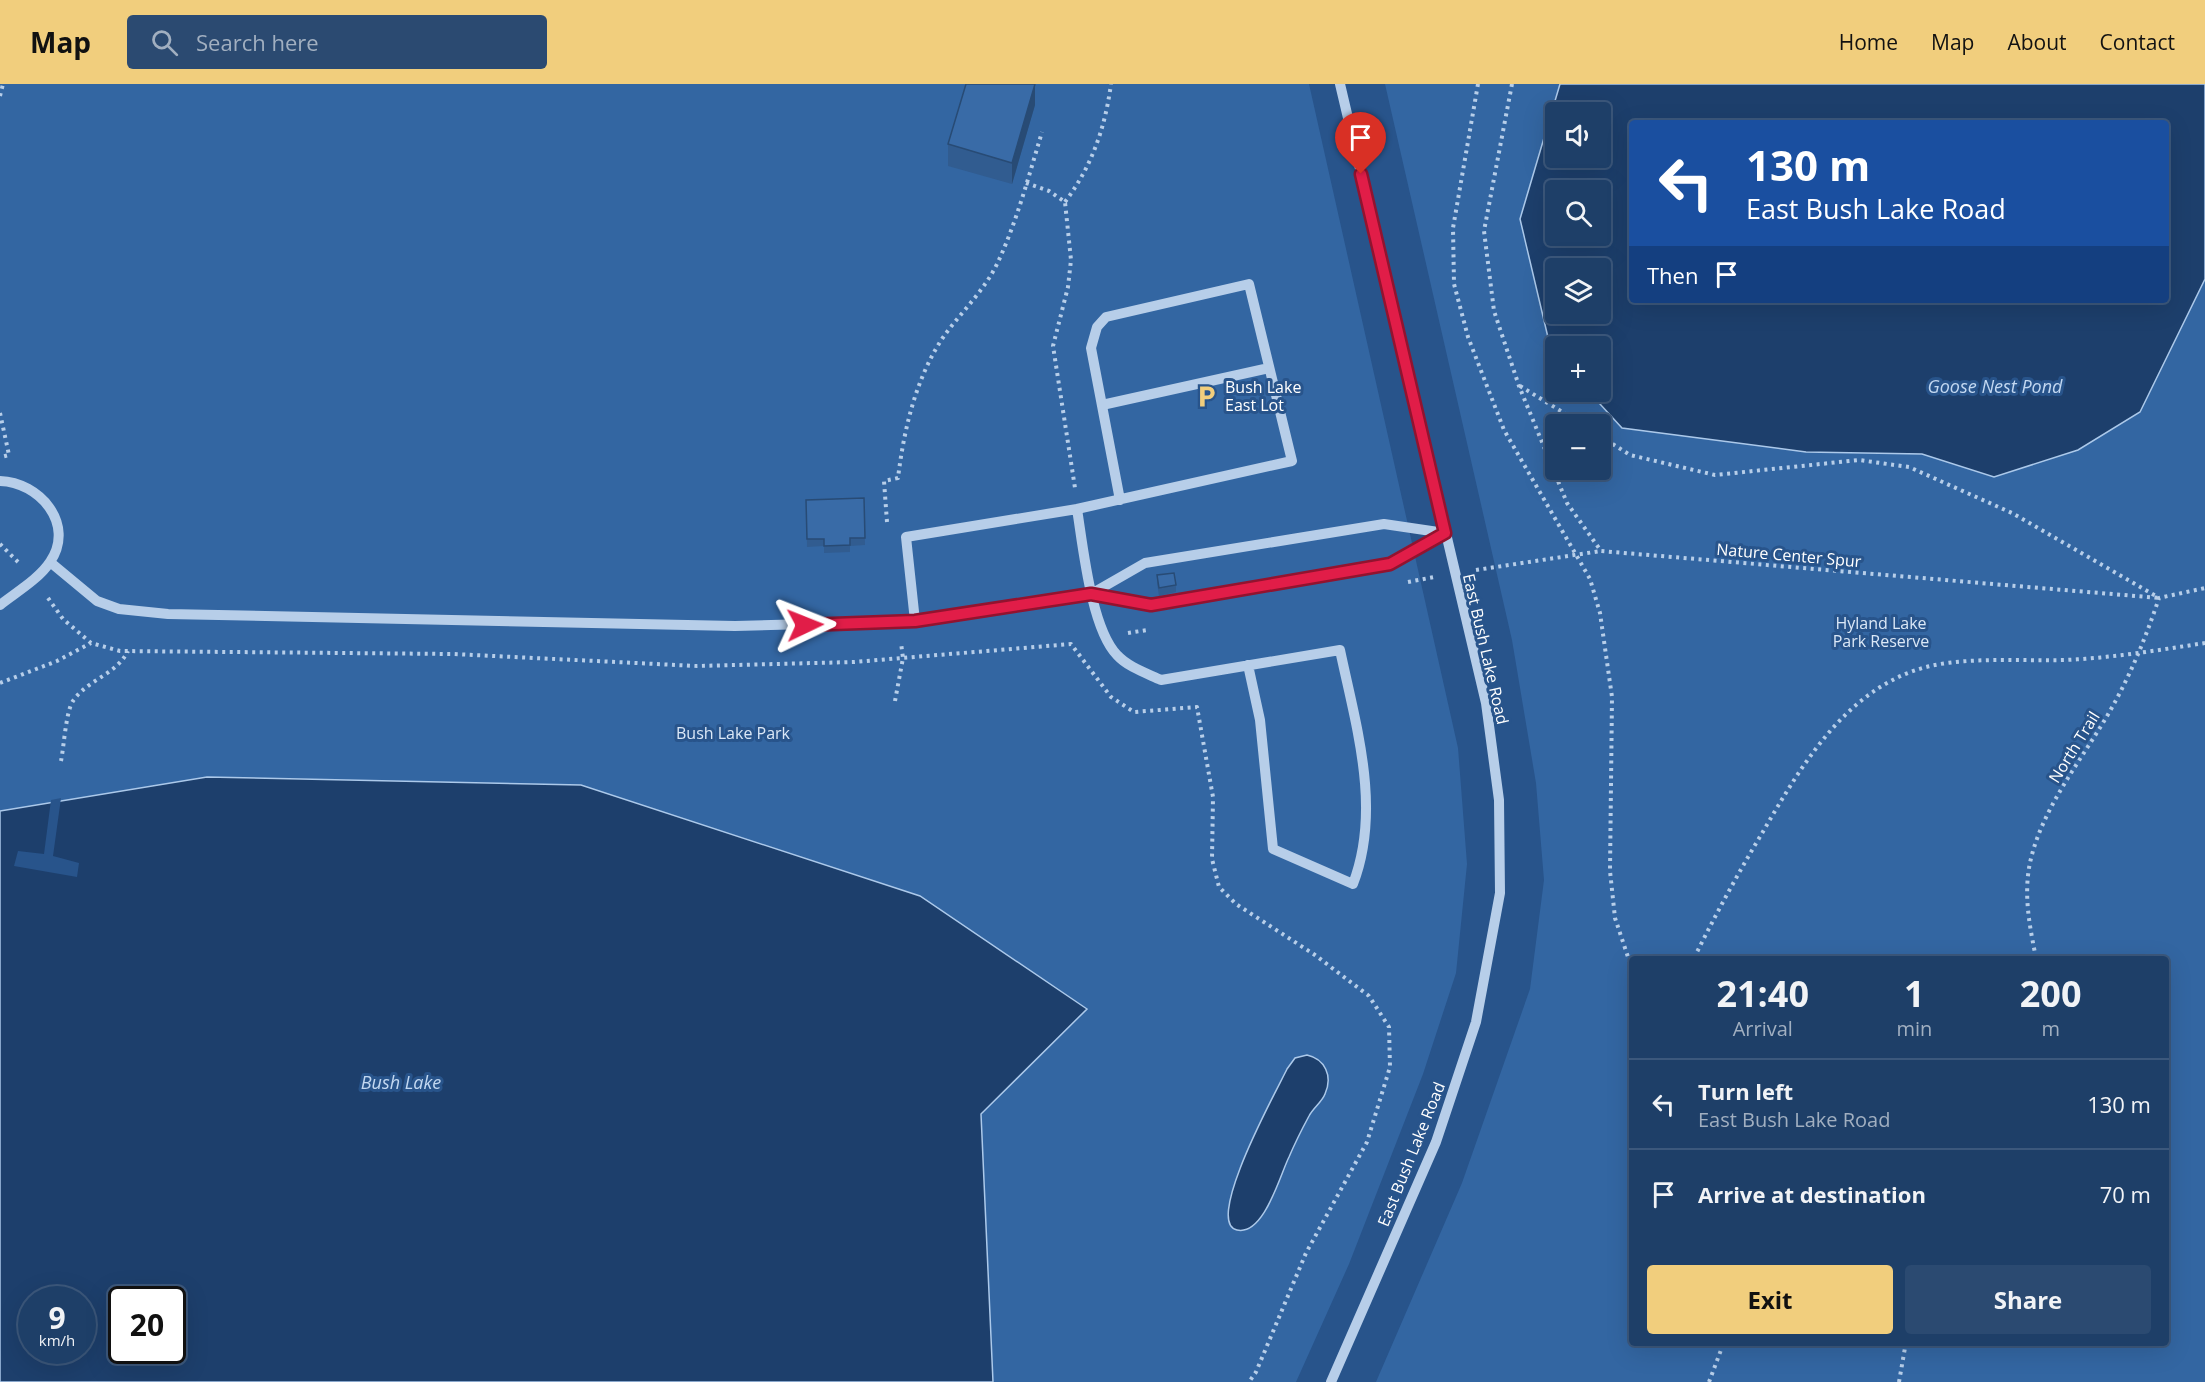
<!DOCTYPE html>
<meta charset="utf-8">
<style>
body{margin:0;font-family:"Open Sans",sans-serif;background:#2b4a71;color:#f1f3f6;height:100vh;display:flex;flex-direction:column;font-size:22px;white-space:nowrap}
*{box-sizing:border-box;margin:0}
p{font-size:20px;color:#a1afc0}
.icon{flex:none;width:33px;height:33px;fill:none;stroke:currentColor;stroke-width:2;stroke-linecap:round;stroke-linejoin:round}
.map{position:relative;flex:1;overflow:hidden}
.side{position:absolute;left:1629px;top:872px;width:540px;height:390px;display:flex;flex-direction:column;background:#1e3f68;border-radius:6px;box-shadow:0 6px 24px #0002,0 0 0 2px #3c587c}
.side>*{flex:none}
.top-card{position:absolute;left:1629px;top:36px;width:540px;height:183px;border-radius:6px;box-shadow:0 6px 24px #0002,0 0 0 2px #3c587c;background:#1a4fa0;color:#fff;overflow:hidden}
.buttons{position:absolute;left:1545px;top:18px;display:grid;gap:12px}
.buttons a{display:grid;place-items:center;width:66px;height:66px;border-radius:6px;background:#1e3f68;box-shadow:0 6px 24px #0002,0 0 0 2px #3c587c;font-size:30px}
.speed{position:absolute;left:18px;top:1202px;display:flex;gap:12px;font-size:30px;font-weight:700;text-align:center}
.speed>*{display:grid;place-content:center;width:78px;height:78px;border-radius:50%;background:#1e3f68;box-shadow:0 6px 24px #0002,0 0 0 2px #3c587c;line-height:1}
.speed small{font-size:15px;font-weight:400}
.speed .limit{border:3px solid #111;border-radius:9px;background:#fff;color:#111}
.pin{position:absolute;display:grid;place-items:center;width:51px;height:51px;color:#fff;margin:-62px -26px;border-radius:50% 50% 50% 0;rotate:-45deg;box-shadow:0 0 6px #0007}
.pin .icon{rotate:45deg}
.me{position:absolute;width:66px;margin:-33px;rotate:88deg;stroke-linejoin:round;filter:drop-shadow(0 0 4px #0008)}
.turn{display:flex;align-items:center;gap:21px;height:126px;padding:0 18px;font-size:27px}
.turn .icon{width:78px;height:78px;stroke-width:2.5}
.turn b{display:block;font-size:42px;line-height:51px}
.then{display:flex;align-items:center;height:57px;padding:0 18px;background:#0003;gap:12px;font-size:22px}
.eta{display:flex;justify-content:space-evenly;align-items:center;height:102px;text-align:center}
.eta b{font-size:36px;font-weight:700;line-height:42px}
.cta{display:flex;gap:12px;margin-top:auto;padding:12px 18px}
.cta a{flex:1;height:69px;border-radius:6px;background:#f1ce7d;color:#111;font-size:24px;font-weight:700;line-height:69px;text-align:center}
.cta a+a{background:#2b4a71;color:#f1f3f6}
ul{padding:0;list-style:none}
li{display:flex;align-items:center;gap:18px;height:90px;padding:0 18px;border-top:2px solid #3c587c}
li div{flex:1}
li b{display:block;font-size:22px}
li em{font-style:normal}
header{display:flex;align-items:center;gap:36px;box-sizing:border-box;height:84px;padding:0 30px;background:#f1ce7d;color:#111}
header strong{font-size:28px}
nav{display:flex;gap:33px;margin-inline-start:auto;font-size:21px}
.search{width:420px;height:54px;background:#2b4a71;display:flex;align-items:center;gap:15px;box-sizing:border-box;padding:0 21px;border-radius:6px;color:#a1afc0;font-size:22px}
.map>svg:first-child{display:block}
.green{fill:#3366a2;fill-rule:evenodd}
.water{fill:#1d3f6c;stroke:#acc9ea;stroke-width:1.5;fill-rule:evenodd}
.pier{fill:#28548b}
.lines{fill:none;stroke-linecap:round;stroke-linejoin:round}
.path{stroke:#b7cee9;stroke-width:4;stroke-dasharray:3 4.5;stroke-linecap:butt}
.minor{stroke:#b7cee9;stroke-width:10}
.wall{fill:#315c90}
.shaded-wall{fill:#284b75}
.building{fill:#396ba7;stroke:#284b75;stroke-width:1.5}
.route-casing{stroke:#92132f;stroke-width:15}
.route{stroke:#e11d48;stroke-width:10}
.labels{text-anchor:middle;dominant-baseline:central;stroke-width:6;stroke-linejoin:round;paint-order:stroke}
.poi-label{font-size:16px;fill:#fff;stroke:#28548b;text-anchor:start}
.street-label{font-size:16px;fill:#fff;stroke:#28548b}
.park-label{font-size:16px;fill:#dbe8f7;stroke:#28548b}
.water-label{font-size:18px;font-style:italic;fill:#c3d8f1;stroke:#28548b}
</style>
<header>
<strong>Map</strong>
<div class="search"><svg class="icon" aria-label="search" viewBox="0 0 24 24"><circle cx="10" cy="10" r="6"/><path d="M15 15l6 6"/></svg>Search here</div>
<nav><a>Home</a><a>Map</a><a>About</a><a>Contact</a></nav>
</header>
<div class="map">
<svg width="2205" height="1298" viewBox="0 0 2205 1298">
<rect width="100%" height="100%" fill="#28548b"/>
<path class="green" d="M 0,0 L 1309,0 L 1458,664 L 1467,780 L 1456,889 L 1423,990 L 1349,1180 L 1296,1298 L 0,1298 ZM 32,1215 L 82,1215 L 82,1266 L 32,1266 ZM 122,1215 L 172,1215 L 172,1266 L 122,1266 Z
M 1385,0 L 2205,0 L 2205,1298 L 1376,1298 L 1462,1099 L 1530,905 L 1544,796 L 1536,699 L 1512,556 ZM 1556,28 L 1600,28 L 1600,74 L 1556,74 ZM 1632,39 L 2166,39 L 2166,216 L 1632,216 ZM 1556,106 L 1600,106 L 1600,152 L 1556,152 ZM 1556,184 L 1600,184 L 1600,230 L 1556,230 ZM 1556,262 L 1600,262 L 1600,308 L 1556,308 ZM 1556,340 L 1600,340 L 1600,386 L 1556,386 ZM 1632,874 L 2166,874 L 2166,1258 L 1632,1258 Z"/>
<path class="water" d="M 1560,0 L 2205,0 L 2205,195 L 2140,328 L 2078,366 L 1994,393 L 1922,370 L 1806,368 L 1622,344 L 1589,308 L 1600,308 L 1600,262 L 1556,262 L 1555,270 L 1551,266 L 1520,135 ZM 1556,28 L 1600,28 L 1600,74 L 1556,74 ZM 1632,39 L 2166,39 L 2166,216 L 1632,216 ZM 1556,106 L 1600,106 L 1600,152 L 1556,152 ZM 1556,184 L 1600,184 L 1600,230 L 1556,230 Z
M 207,693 L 581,701 L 920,812 L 1087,925 L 981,1030 L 993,1298 L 0,1298 L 0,727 ZM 32,1215 L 82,1215 L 82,1266 L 32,1266 ZM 122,1215 L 172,1215 L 172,1266 L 122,1266 Z
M 1307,971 C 1325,975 1333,992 1325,1010 C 1322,1018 1313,1024 1309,1032 C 1302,1045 1295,1059 1289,1073 C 1280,1091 1264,1152 1237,1146 C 1203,1139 1278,1004 1287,985 L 1295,974 Z"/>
<path class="pier" d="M 61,714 L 53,772 L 79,779 L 77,793 L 14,782 L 18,767 L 44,770 L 51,716 Z"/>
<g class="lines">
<path class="path" d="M 1478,0 L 1453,144 L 1454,200 L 1468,253 L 1504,346 L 1590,495 L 1600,529 L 1612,613 L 1610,787 L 1615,834 L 1632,885
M 1512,0 L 1484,147 L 1494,227 L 1519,302 L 1567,419 L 1601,467 L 2159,514
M 0,12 L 3,0
M 1026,99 L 1049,107 L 1065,118 L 1071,176 L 1068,203 L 1053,262 L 1075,404
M 1065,118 C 1092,82 1105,44 1111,0
M 1520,302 L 1582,340
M 0,329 L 9,371 L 1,373
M 1600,352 L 1630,371 L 1715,391 L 1859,376 L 1909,383 L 2012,429 L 2156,512
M 887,438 L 884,397 L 898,394 C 904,345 916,293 944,252 C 962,227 985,206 998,178 C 1017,137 1029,91 1042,48
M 0,460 L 18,478
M 1476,486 L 1601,467
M 1408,498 L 1434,493
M 48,514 L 63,535 L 91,559 L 120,567 L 453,570 L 697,582 L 854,578 L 1071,560 L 1111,613 L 1134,628 L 1197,623 L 1213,713 L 1212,775 L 1219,803 L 1236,820 L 1315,871 L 1369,912 L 1389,943 L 1390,983 L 1367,1058 L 1306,1169 L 1256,1288 L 1249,1298
M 1128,549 L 1147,546
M 0,599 L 57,577 L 91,559
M 895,617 L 903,574 L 901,559
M 61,677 C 64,662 66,627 73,617 C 89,594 115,592 128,567
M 1694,874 C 1715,832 1737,791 1761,751 C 1804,677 1853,591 1947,579 C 1986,574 2026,577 2065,576 C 2112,574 2159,566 2205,559
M 2036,874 C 2030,844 2024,815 2029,784 C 2039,727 2082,676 2110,627 C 2131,590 2146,553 2159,514 L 2205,504
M 1709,1298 L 1724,1258
M 1899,1298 L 1906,1258"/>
<path class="minor" d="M 1102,321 L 1269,284
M 0,397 C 39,398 76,440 50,478 C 39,495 15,509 0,521
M 1120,416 L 1091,264 L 1097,243 L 1106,233 L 1249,200 L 1292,377 L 1077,425 C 1083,462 1091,544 1117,571 C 1128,583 1146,589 1161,596 L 1340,566 C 1356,642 1382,725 1353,800 L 1273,765 L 1260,636 L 1248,581
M 50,478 L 97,517 L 119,525 L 168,530 L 735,542 L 915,537 L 1091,510 L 1151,521 L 1390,480 L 1445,449
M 1091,510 L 1145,479 L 1384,440 L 1445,449
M 915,537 L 906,453 L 1077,425
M 1331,1298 L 1436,1058 L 1476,938 L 1500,809 L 1499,716 L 1486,619 L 1340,0"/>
</g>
<path class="wall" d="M 1035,21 L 1012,100 L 948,82 L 948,60 Z
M 864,414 L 865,461 L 850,462 L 850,468 L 824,469 L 824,462 L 807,463 L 806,416 Z
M 1157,491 L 1176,501 L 1176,508 L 1159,512 L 1157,499 Z"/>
<path class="shaded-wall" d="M 1035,0 L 1035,21 L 1012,100 L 1012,79 Z"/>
<path class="building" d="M 966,0 L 1035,0 L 1012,79 L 948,60 Z
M 864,414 L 865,454 L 850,454 L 850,461 L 824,462 L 824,455 L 807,455 L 806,416 Z
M 1174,489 L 1176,501 L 1159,504 L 1157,491 Z"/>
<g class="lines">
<defs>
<path id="route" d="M 805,541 L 915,537 L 1091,510 L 1151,521 L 1390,480 L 1445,449 L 1361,90"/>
</defs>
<use href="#route" class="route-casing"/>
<use href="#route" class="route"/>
</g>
<defs>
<symbol id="parking-bare" viewBox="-9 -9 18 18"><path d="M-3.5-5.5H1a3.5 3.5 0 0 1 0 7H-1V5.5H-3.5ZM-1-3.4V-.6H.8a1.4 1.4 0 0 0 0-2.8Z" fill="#f1ce7d" stroke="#28548b" stroke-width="2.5" paint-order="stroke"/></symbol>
</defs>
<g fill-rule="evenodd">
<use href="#parking-bare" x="1190" y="296" width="33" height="33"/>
</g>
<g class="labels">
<g class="poi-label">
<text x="1225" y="303">Bush Lake<tspan x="1225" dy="18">East Lot</tspan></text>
</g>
<g class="street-label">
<text transform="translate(1789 471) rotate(5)">Nature Center Spur</text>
<text transform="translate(1486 565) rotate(77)">East Bush Lake Road</text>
<text transform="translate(2074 663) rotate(-58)">North Trail</text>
<text transform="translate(1411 1070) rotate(-68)">East Bush Lake Road</text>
</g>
<g class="park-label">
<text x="1881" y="539">Hyland Lake<tspan x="1881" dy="18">Park Reserve</tspan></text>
<text x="733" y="649">Bush Lake Park</text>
</g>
<g class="water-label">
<text x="1995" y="302">Goose Nest Pond</text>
<text x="401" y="998">Bush Lake</text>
</g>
</g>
</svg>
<div class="buttons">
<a><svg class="icon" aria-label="sound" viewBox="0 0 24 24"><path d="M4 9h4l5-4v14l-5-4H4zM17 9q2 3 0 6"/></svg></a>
<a><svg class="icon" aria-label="search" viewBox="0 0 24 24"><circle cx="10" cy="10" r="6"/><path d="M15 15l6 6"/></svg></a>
<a><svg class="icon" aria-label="layers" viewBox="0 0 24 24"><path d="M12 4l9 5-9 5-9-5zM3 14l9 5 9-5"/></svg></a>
<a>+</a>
<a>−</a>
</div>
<div class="speed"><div>9<small>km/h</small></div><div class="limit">20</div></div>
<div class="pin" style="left:1361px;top:90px;background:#d93025"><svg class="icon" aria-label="arrive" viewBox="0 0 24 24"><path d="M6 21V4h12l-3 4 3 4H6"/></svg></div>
<svg class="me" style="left:805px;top:541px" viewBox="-20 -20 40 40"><path d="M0-17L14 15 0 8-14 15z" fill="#e11d48" stroke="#fff" stroke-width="4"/></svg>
<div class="top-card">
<div class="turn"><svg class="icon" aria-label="left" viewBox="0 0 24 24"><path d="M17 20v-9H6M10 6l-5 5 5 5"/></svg><div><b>130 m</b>East Bush Lake Road</div></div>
<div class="then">Then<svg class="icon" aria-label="arrive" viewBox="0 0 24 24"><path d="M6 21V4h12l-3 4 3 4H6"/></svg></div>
</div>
<section class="side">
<div class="eta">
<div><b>21:40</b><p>Arrival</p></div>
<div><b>1</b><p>min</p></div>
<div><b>200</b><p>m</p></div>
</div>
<ul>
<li><svg class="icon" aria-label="left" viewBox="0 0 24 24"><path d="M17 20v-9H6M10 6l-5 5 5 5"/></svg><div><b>Turn left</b><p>East Bush Lake Road</p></div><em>130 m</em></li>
<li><svg class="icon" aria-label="arrive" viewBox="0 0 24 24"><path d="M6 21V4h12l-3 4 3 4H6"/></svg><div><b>Arrive at destination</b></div><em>70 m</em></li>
</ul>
<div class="cta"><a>Exit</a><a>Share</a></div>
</section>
</div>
